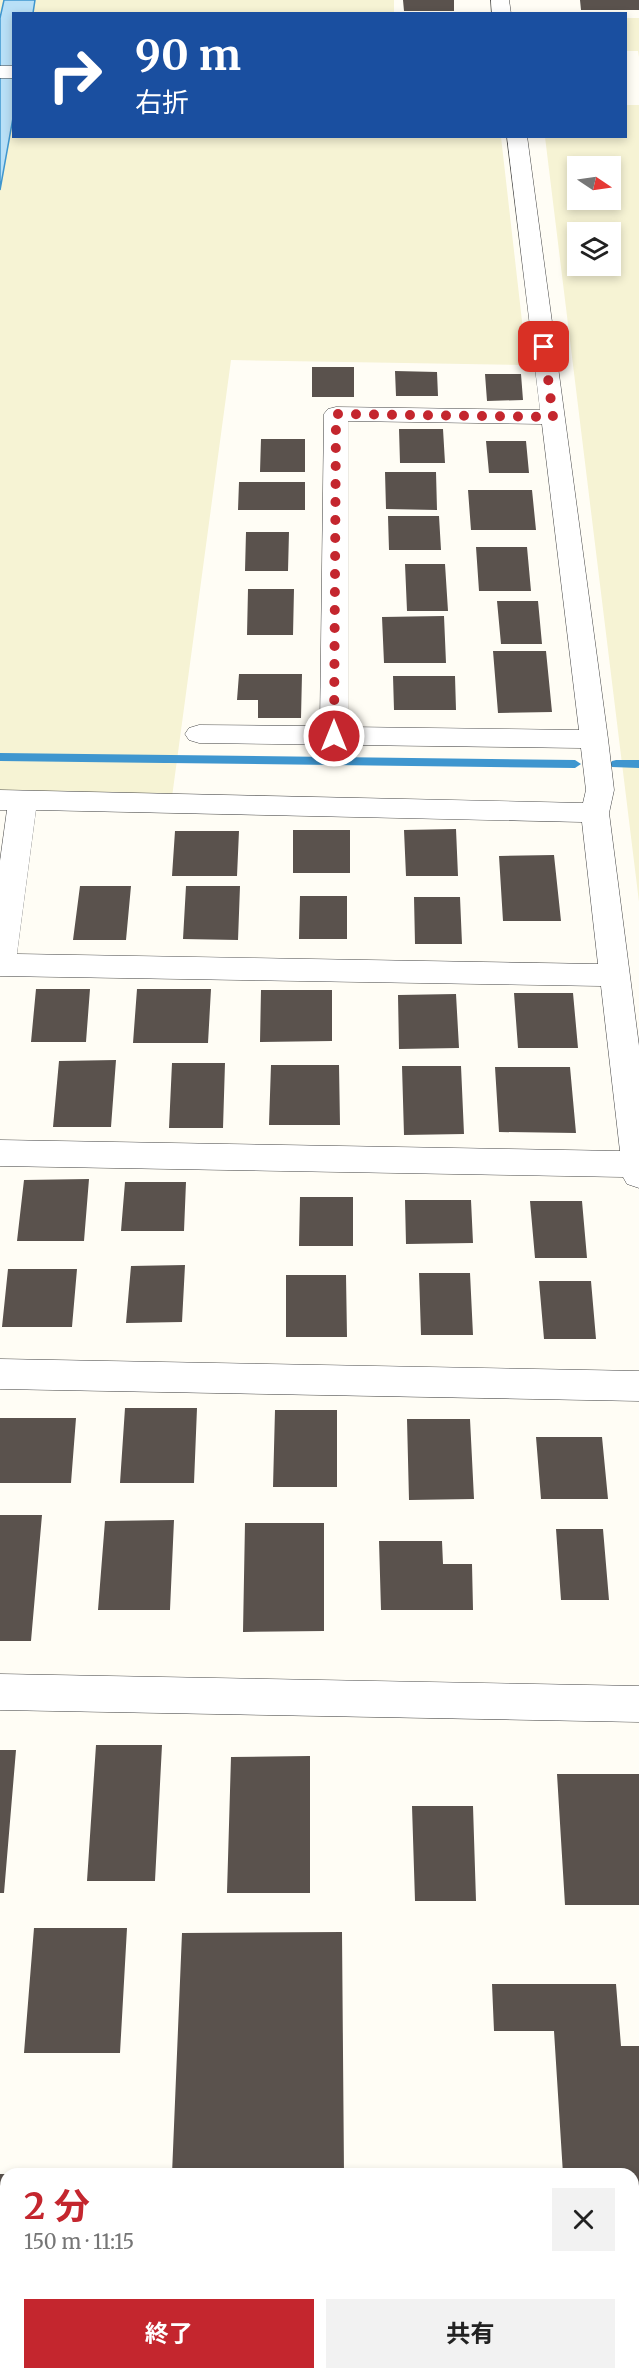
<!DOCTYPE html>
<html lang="ja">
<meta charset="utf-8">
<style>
body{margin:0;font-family:Merriweather,"Noto Sans JP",serif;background:#f2f2f2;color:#222;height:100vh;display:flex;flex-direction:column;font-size:22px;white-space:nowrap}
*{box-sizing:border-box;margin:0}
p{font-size:20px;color:#767676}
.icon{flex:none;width:33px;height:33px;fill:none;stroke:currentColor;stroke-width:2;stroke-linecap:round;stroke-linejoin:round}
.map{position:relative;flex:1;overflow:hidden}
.panel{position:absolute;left:0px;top:2168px;width:639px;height:212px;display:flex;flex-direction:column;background:#fff;border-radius:18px 18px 0 0;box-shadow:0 3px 9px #0003}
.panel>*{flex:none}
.top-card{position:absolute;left:12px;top:12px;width:615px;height:126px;border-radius:0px;box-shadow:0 3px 9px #0003;background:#1a4fa0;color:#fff;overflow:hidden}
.needle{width:39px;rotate:103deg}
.controls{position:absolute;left:567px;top:156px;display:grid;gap:12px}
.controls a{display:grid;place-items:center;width:54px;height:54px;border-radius:0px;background:#fff;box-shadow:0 3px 9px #0003;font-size:30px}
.pin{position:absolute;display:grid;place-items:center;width:51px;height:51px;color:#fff;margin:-26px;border-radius:12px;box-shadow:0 3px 9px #0006}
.me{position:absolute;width:66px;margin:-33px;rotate:0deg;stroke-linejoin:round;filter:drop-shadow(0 0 4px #0008)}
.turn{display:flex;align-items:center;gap:21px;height:126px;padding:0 24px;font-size:27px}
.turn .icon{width:78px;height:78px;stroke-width:2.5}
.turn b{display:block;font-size:42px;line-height:51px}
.round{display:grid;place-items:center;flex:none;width:63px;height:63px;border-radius:0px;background:#f2f2f2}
.headline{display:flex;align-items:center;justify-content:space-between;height:102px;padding:0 24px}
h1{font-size:36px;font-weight:700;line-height:45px;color:#c4262e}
.primary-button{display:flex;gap:12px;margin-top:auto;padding:12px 24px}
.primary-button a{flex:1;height:69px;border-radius:0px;background:#c4262e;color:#fff;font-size:24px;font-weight:700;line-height:69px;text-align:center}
.primary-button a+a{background:#f2f2f2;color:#222}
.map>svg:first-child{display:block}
.farmland{fill:#f6f3d4;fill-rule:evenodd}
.water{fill:#b9e0f7;stroke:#3f96cf;stroke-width:1.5}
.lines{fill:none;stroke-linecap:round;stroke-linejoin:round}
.stream{fill:#3f96cf;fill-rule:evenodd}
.building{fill:#5a524d}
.minor-casing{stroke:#444;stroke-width:1}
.minor{fill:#fff;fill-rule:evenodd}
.route{stroke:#c4262e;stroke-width:10;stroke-dasharray:0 18}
</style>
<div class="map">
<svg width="639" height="2378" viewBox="0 0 639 2378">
<rect width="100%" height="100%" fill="#fffdf5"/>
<path class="farmland" d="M 0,0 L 394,0 L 394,13 L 14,14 L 14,136 L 501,137 L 527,365 L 231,360 L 172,797 L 0,791 Z
M 626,18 L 639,18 L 639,57 L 638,51 L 626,51 Z
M 626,105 L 639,105 L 639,902 L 545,137 L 626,136 ZM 610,166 L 610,200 L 578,200 L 578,166 ZM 578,232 L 610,232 L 610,266 L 578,266 Z"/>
<path class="water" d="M 4,0 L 35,0 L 33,13 L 14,14 L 13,118 L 0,190 L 0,18 Z"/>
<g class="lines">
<path class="stream" d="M 0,753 L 575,760 L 581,764 L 575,768 L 0,761 Z
M 616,760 L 639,760 L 639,768 L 612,767 L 610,764 L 612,761 Z"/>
</g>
<path class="building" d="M 403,0 L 454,0 L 454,11 L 404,11 Z
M 580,0 L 639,0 L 639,10 L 581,10 Z
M 312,367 L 354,367 L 354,397 L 312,397 Z
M 395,371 L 437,372 L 438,396 L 396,396 Z
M 485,374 L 521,374 L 523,400 L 487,401 Z
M 399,429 L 443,429 L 445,463 L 400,463 Z
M 261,439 L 305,439 L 305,472 L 260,472 Z
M 486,441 L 526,441 L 529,473 L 489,473 Z
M 385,472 L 436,472 L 437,510 L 386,509 Z
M 239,482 L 305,482 L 305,510 L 238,510 Z
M 468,490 L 532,490 L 536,530 L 471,530 Z
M 388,516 L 439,516 L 441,550 L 389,550 Z
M 246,532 L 289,532 L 288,571 L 245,571 Z
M 476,547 L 527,547 L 531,591 L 479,591 Z
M 405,564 L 445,564 L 448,611 L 407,611 Z
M 248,589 L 294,589 L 293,635 L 247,635 Z
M 497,601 L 538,601 L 542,644 L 501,644 Z
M 444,616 L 446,663 L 384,663 L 382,617 Z
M 493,651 L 546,651 L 552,712 L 498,713 Z
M 239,674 L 302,674 L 301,718 L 258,718 L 258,700 L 237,700 Z
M 393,676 L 455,676 L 456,710 L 394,710 Z
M 456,829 L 458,876 L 406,876 L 404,830 Z
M 293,830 L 350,830 L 350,873 L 293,873 Z
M 175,831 L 239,831 L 237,876 L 172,876 Z
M 554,855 L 561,921 L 503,921 L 499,856 Z
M 80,886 L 131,886 L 126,940 L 73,940 Z
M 186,886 L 240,886 L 238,940 L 183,939 Z
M 300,896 L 347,896 L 347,939 L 299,939 Z
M 414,897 L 460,897 L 462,944 L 415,944 Z
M 36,989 L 90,989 L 86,1042 L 31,1042 Z
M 137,989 L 211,989 L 208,1043 L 133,1043 Z
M 261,990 L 332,990 L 332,1041 L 260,1042 Z
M 514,993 L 573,993 L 578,1048 L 518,1048 Z
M 456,994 L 459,1048 L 399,1049 L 398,995 Z
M 116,1060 L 111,1127 L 53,1127 L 59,1061 Z
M 172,1063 L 225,1063 L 223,1128 L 169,1128 Z
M 271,1065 L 339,1065 L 340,1125 L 269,1125 Z
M 402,1066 L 461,1066 L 464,1134 L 404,1135 Z
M 495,1067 L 570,1067 L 576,1133 L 499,1132 Z
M 89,1179 L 84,1241 L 17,1241 L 24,1180 Z
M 125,1182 L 186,1182 L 184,1231 L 121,1231 Z
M 300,1197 L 353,1197 L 353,1246 L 299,1246 Z
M 405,1200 L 471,1200 L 473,1243 L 406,1244 Z
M 530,1201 L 582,1201 L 587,1258 L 535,1258 Z
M 185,1265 L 182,1322 L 126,1323 L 131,1266 Z
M 8,1269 L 77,1269 L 72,1327 L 2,1327 Z
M 419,1273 L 470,1273 L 473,1335 L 421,1335 Z
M 286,1275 L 346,1275 L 347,1337 L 286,1337 Z
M 539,1281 L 591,1281 L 596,1339 L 544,1339 Z
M 125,1408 L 197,1408 L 194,1483 L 120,1483 Z
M 275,1410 L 337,1410 L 337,1487 L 273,1487 Z
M 0,1418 L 76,1418 L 71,1483 L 0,1483 Z
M 407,1419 L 470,1419 L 474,1499 L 409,1500 Z
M 536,1437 L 602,1437 L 608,1499 L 541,1499 Z
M 0,1515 L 42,1515 L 31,1641 L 0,1641 Z
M 174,1520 L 170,1610 L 98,1610 L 105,1521 Z
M 245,1523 L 324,1523 L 324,1631 L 243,1632 Z
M 556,1529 L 603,1529 L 609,1600 L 561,1600 Z
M 379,1541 L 442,1541 L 443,1564 L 472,1564 L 473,1610 L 381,1610 Z
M 96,1745 L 162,1745 L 155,1881 L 87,1881 Z
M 0,1750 L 16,1750 L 4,1893 L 0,1893 Z
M 310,1756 L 310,1893 L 227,1893 L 231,1757 Z
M 557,1774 L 639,1774 L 639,1905 L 565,1905 Z
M 412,1806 L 473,1806 L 476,1901 L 415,1901 Z
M 34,1928 L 127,1928 L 120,2053 L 24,2053 Z
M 342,1932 L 344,2174 L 172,2174 L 182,1933 Z
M 492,1984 L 616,1984 L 621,2046 L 639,2046 L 639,2262 L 633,2262 L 633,2174 L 563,2174 L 554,2031 L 494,2031 Z
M 0,2174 L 6,2174 L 6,2247 L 0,2247 Z
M 408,2373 L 540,2373 L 541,2378 L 409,2378 Z"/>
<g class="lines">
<defs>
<path id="minor" d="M 491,0 L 509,0 L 511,14 L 492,14 Z
M 0,66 L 14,66 L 14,78 L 0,78 Z
M 507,136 L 527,136 L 608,739 L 614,790 L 609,813 L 639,1046 L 639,1188 L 627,1184 L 623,1177 L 0,1166 L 0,1140 L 620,1151 L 601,986 L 0,976 L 0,861 L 7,810 L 0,810 L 0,790 L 583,803 L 586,790 L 581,748 L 199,743 L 189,740 L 185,734 L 189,728 L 199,725 L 320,726 L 324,414 L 328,409 L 336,407 L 540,410 ZM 348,421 L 542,424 L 579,730 L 348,727 ZM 36,810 L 582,822 L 598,964 L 17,954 Z
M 0,1359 L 639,1371 L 639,1401 L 0,1389 Z
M 0,1674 L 639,1686 L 639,1722 L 0,1710 Z
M 0,2285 L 6,2285 L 6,2331 L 0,2331 Z
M 633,2299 L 639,2299 L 639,2345 L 633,2345 Z
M 127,2373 L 175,2373 L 175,2378 L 127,2378 Z
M 563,2373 L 611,2373 L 611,2378 L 563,2378 Z"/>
</defs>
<use href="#minor" class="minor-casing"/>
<use href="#minor" class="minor"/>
</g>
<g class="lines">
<path class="route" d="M 334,736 L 336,414 L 553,417 L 544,347"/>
</g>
</svg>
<div class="controls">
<a><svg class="needle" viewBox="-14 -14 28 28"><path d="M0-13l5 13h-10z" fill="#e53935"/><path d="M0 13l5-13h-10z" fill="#767676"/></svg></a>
<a><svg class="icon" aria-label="layers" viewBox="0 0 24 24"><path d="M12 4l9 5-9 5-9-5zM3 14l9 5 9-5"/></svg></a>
</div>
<div class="pin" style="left:544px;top:347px;background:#d93025"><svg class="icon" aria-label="arrive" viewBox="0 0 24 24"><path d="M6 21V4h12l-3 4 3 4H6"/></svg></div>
<svg class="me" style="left:334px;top:736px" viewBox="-20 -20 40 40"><circle r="17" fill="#c4262e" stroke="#fff" stroke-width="3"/><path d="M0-11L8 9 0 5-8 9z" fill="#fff"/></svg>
<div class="top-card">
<div class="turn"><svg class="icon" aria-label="right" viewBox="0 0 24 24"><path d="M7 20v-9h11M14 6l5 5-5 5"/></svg><div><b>90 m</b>右折</div></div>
</div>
<section class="panel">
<div class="headline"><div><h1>2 分</h1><p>150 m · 11:15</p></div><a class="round"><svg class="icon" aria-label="close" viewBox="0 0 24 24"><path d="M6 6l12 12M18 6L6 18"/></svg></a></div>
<div class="primary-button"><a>終了</a><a>共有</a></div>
</section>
</div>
